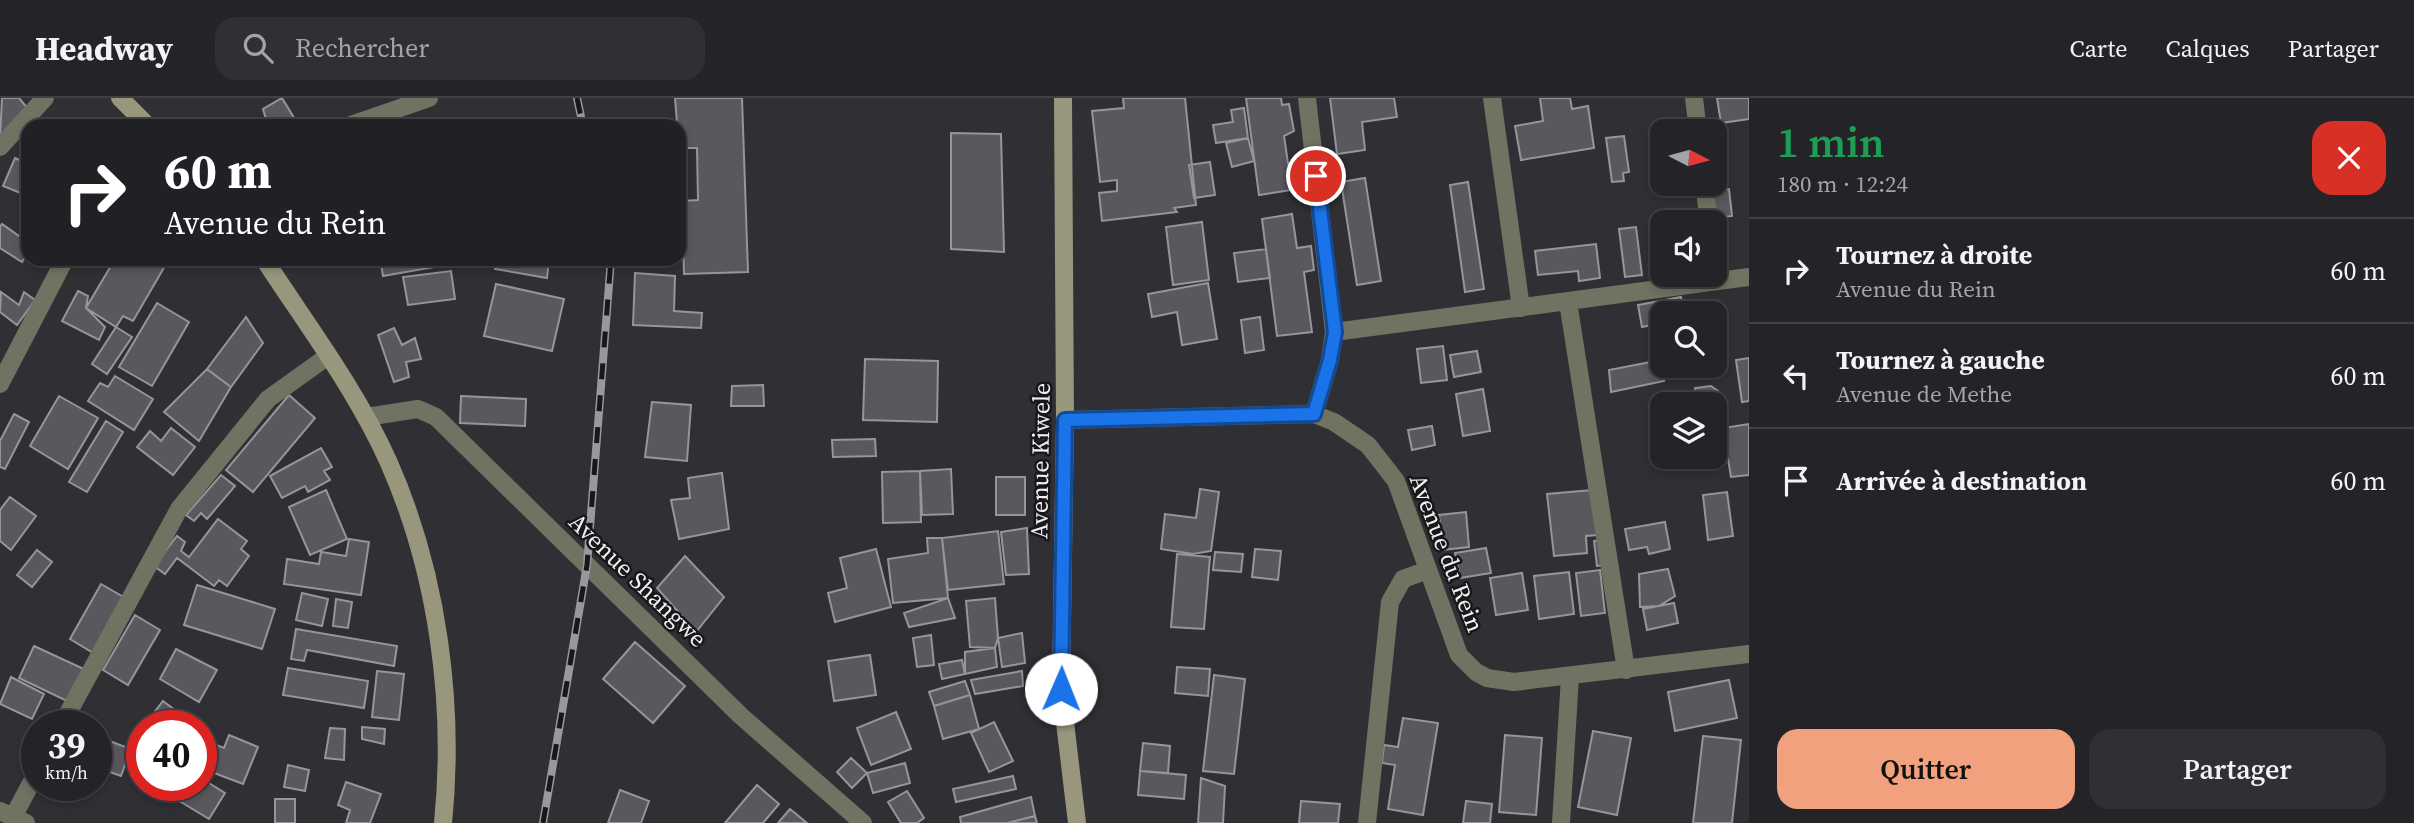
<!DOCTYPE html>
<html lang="fr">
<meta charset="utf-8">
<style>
body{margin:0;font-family:"Source Serif 4",serif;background:#302f33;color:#f1f3f6;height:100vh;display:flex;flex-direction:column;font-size:26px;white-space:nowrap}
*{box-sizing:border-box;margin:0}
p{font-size:23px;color:#a3a4a7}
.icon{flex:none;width:38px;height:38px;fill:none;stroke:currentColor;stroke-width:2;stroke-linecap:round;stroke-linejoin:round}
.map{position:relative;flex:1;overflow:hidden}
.panel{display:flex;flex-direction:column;background:#242327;width:665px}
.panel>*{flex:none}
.top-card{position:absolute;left:21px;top:21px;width:665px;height:147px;border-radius:21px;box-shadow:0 4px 10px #0003,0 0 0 2px #414044;background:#202124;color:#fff;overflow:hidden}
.needle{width:46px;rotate:96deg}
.controls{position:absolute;left:1650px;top:21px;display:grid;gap:14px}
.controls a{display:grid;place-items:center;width:77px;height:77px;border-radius:14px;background:#242327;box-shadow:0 4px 10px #0003,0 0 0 2px #414044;font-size:35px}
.speed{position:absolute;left:21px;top:612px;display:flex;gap:14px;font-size:35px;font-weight:700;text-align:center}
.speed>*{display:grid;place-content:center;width:91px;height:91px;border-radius:50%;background:#242327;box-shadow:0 4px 10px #0003,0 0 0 2px #414044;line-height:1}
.speed small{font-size:18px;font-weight:400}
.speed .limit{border:10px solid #d22;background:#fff;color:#111}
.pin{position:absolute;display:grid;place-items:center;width:60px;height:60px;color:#fff;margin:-30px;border:4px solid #fff;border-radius:50%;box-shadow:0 2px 7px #0007}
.me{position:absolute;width:77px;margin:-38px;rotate:1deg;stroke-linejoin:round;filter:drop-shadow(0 0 5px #0008)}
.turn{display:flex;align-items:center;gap:24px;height:147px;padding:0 28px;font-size:32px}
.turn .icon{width:91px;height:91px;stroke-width:2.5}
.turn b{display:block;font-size:49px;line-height:60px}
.round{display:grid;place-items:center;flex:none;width:74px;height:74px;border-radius:21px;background:#302f33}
.head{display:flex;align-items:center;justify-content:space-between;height:119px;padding:0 28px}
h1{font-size:42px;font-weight:600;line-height:52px;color:#1e9e55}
.primary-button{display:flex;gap:14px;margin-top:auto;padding:14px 28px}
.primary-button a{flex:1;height:80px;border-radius:21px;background:#f1a17d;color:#111;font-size:28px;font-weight:600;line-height:80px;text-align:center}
.primary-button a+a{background:#302f33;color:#f1f3f6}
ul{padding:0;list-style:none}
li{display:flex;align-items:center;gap:21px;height:105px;padding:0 28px;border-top:2px solid #414044}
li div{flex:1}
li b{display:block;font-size:26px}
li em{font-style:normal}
header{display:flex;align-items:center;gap:42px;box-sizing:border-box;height:98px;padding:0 35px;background:#242327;border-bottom:2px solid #414044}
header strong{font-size:33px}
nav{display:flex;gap:38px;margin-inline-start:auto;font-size:24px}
.search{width:490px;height:63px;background:#302f33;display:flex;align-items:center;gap:18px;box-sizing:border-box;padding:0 24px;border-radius:21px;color:#a3a4a7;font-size:26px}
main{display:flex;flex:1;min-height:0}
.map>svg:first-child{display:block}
.building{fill:#5a585d;stroke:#97949b;stroke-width:2}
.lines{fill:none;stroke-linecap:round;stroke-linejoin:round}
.street{stroke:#727262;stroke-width:18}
.secondary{stroke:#98977e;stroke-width:18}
.rail-casing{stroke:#99989c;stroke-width:8}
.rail{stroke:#181719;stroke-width:5;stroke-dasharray:16;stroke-linecap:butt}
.route-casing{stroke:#114b97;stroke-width:18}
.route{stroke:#1a73e8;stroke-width:12}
.labels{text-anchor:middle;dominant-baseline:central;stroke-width:5;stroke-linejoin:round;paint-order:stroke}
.street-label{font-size:24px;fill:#f1f0f3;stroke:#181719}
</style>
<header>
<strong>Headway</strong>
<div class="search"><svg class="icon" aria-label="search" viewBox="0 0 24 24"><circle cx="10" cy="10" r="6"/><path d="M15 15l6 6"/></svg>Rechercher</div>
<nav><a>Carte</a><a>Calques</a><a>Partager</a></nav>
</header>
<main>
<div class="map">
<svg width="1749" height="725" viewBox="0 0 1749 725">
<rect width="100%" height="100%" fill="#302f34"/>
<path class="building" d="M 2,0 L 19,0 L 29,12 L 0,39 Z
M 282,0 L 299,28 L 268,28 L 263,11 Z
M 675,0 L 742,0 L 748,174 L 684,176 L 682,103 L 698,102 L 697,50 L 679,50 Z
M 1123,0 L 1185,0 L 1196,107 L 1174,110 L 1177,114 L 1102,123 L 1099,95 L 1117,93 L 1117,82 L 1100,84 L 1092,13 L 1124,10 Z
M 1246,0 L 1281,0 L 1282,7 L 1289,6 L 1294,33 L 1284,38 L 1292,92 L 1259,97 Z
M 1330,0 L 1394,0 L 1397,19 L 1362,24 L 1365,52 L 1337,56 Z
M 1540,0 L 1570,0 L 1572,11 L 1588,8 L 1594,50 L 1521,62 L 1515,28 L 1543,23 Z
M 1717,0 L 1749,0 L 1749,21 L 1721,25 Z
M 1244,10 L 1248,40 L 1216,45 L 1213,27 L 1233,24 L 1231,12 Z
M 951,35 L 1001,36 L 1004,154 L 951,151 Z
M 1624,38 L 1629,74 L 1623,75 L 1624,83 L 1612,84 L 1606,40 Z
M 1248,40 L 1254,63 L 1232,69 L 1226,45 Z
M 1662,42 L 1662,80 L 1656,43 Z
M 15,60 L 28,66 L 28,98 L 3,88 Z
M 1210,64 L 1215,97 L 1194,100 L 1189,67 Z
M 1365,80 L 1381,183 L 1357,187 L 1341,84 Z
M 1468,84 L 1484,191 L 1465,194 L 1450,87 Z
M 1729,91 L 1732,118 L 1716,120 L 1712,93 Z
M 1292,116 L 1297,150 L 1311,148 L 1314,172 L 1304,174 L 1312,234 L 1277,238 L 1262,121 Z
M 28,124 L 28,154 L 22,164 L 0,150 L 0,129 L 2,126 L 19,138 Z
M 1202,124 L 1209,182 L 1173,187 L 1166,129 Z
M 1636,129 L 1642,177 L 1625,179 L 1619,131 Z
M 1596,146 L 1600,180 L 1579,183 L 1578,173 L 1538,177 L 1535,153 Z
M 1266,151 L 1270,180 L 1238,184 L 1234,155 Z
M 115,161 L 169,161 L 133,223 L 123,218 L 116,229 L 86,210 Z
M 380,161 L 457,161 L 457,165 L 383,178 Z
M 496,161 L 549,161 L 547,180 L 495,171 Z
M 451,173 L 455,201 L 408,207 L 403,179 Z
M 635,175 L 675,178 L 674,213 L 702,215 L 701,230 L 633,227 Z
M 1208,185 L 1217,241 L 1182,247 L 1177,214 L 1152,219 L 1148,196 Z
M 496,186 L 564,201 L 552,253 L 484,238 Z
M 78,193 L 88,198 L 86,210 L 105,229 L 99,242 L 62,223 Z
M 1,194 L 19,207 L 24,194 L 35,202 L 17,227 L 0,214 Z
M 1681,199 L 1684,215 L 1662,215 L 1662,225 L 1642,229 L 1638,207 Z
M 157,205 L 189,224 L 152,288 L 119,269 Z
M 246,219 L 263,245 L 231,289 L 207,271 Z
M 1260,219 L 1264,252 L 1245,255 L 1241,222 Z
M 116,229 L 132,239 L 107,276 L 92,266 Z
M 394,230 L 402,247 L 415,240 L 421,261 L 406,264 L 409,279 L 394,284 L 378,237 Z
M 1443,248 L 1447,282 L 1421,285 L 1417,251 Z
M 1477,253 L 1481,274 L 1454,279 L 1450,257 Z
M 1749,260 L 1749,303 L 1742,304 L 1736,262 Z
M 865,261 L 938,263 L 937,324 L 863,322 Z
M 1661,262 L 1664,283 L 1611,294 L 1609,272 Z
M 207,271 L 231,289 L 199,343 L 164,314 Z
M 115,278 L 153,301 L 134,332 L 88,303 L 100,285 L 108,289 Z
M 763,287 L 764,308 L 731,308 L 732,288 Z
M 1711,288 L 1718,293 L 1724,339 L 1715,340 L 1715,306 L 1697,306 L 1695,290 Z
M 1483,291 L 1490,333 L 1463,338 L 1456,296 Z
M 289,297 L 315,320 L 253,394 L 226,372 Z
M 59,298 L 98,320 L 68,371 L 30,348 Z
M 461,298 L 526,301 L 525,328 L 460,325 Z
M 652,304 L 691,307 L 687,363 L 645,359 Z
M 14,316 L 29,324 L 5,371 L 0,369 L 0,343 Z
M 106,323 L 123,334 L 87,394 L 69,384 Z
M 1749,326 L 1749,377 L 1731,379 L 1723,330 Z
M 1432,328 L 1435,347 L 1412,352 L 1408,332 Z
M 171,330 L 195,349 L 173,377 L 137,349 L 150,333 L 161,343 Z
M 875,341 L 876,358 L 833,359 L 832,342 Z
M 321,350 L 332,369 L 324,373 L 330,382 L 308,394 L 305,388 L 282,400 L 270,378 Z
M 951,371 L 953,416 L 922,417 L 920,373 Z
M 920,373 L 921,424 L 883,425 L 882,374 Z
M 722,375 L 729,431 L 679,441 L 671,402 L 690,400 L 688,380 Z
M 221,377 L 235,388 L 207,421 L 201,415 L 194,423 L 186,417 Z
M 996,379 L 1025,379 L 1025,417 L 996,417 Z
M 1200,391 L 1219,394 L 1211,453 L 1193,456 L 1161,451 L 1165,416 L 1196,420 Z
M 326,392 L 347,441 L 310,457 L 289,409 Z
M 1592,392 L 1597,437 L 1586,438 L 1587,455 L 1554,458 L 1547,396 Z
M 1727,394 L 1733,438 L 1708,442 L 1703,397 Z
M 10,399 L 36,418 L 11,452 L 0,443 L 0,412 Z
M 1466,414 L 1469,449 L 1443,452 L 1439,417 Z
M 218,421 L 247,443 L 241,451 L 249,458 L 227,488 L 219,482 L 214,488 L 177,460 L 165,476 L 154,468 L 177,438 L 185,444 L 181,453 L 189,459 Z
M 1665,424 L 1670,451 L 1649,456 L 1647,449 L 1629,452 L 1625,431 Z
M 1027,430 L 1029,476 L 1006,477 L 1001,434 Z
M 998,433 L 1004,486 L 948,492 L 942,440 Z
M 927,440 L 942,440 L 948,500 L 893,505 L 888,461 L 928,455 Z
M 349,441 L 369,444 L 361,497 L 284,486 L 287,461 L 319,466 L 321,454 L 346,458 Z
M 1604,442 L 1606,467 L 1597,468 L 1594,443 Z
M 1486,450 L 1491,475 L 1460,480 L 1455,455 Z
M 876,451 L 891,509 L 835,524 L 828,495 L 847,490 L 840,460 Z
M 1255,451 L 1281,453 L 1278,482 L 1252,479 Z
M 37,452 L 52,464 L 32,489 L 17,477 Z
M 1215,454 L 1243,456 L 1241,474 L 1213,472 Z
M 1177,456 L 1210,459 L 1204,531 L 1171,529 Z
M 685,458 L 724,499 L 696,534 L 657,490 Z
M 1668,471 L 1675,498 L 1659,508 L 1640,509 L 1639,476 Z
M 1600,472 L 1605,515 L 1581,518 L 1576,475 Z
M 1569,474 L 1574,516 L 1539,521 L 1534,478 Z
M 1522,475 L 1528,512 L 1496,517 L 1490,480 Z
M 101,486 L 127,501 L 95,556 L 70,541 Z
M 197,487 L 275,511 L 262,551 L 184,527 Z
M 302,495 L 328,501 L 322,528 L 296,522 Z
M 948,500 L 955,520 L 909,529 L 904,515 Z
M 995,500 L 998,540 L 995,550 L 970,549 L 966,503 Z
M 336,501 L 352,504 L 348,530 L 333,528 Z
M 1674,505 L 1678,525 L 1647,532 L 1643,511 Z
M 135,517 L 160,532 L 128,587 L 103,572 Z
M 296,531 L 397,548 L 394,568 L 307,552 L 304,563 L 291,561 Z
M 1022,535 L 1025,565 L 1002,569 L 998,540 Z
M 931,537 L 934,567 L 917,569 L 913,540 Z
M 635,544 L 685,588 L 653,625 L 603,581 Z
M 34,548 L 86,572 L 71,605 L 19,580 Z
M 995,550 L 997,569 L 965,576 L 965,554 Z
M 176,551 L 217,572 L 199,604 L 160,581 Z
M 870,557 L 876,597 L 834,603 L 828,563 Z
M 962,562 L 965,576 L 942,581 L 939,566 Z
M 1177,569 L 1210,571 L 1208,598 L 1175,595 Z
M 288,570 L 368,583 L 364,610 L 283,597 Z
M 377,573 L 404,576 L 399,622 L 372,619 Z
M 1022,573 L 1023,588 L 975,596 L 971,582 Z
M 1214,577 L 1245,581 L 1234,676 L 1203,673 Z
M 11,579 L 44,596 L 32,621 L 0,606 Z
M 1729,582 L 1737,620 L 1675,633 L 1668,594 Z
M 965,583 L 970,597 L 934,608 L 929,594 Z
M 970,597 L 979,631 L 943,641 L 934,608 Z
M 163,603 L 191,624 L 188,628 L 144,628 Z
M 896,614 L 911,651 L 871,667 L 857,630 Z
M 1403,620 L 1438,625 L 1423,717 L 1388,711 L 1395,667 L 1382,665 L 1384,647 L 1398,649 Z
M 994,624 L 1013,663 L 989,674 L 971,635 Z
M 362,629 L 385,631 L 384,646 L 362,641 Z
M 330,630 L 345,631 L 344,662 L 325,660 Z
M 1593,633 L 1631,640 L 1617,717 L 1578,709 Z
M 229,637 L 258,649 L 243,686 L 201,670 L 201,641 L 224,650 Z
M 1505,637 L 1542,640 L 1536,717 L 1499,714 Z
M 96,638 L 131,651 L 121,678 L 96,669 Z
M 1703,638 L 1741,642 L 1732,725 L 1693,725 Z
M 1143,645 L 1170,648 L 1168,675 L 1140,673 Z
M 851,660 L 867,675 L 852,690 L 837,674 Z
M 905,665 L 910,685 L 873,695 L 867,675 Z
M 288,667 L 309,672 L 305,693 L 284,689 Z
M 1140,673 L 1186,677 L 1184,701 L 1138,697 Z
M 1013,678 L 1016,691 L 956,704 L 953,691 Z
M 201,680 L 225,695 L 209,721 L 166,695 L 170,688 L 201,688 Z
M 1201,680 L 1225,688 L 1223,725 L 1198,725 Z
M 346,684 L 381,696 L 370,725 L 346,725 L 350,712 L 338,707 Z
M 757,687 L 779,706 L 763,725 L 725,725 Z
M 620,692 L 649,703 L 641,725 L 608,725 Z
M 907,693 L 924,720 L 917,725 L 901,725 L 888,704 Z
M 1031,699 L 1035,718 L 1007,725 L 961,725 L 960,719 Z
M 275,701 L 295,701 L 295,725 L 275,725 Z
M 1301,703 L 1340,706 L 1338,725 L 1299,725 Z
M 1466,703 L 1492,706 L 1490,725 L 1463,725 Z
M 790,711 L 807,725 L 778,725 Z
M 1035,718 L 1037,725 L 1007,725 Z"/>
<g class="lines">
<path class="street" d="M 1307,0 L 1334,234 L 1330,262 L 1314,316
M 1492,0 L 1521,210
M 1694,0 L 1698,33
M 348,28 L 429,0
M 0,49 L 45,0
M 1704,86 L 1709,124
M 1568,204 L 1626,572
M 1334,234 L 1749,179
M 0,286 L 65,161
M 366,319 L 418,311 L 436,319 L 741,618 L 863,725
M 1065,322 L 1314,316 L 1334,324 L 1368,347 L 1396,383 L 1459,557 L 1476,574 L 1487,580 L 1514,584 L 1749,556
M 61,628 L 179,411 L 268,301 L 328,258
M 0,713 L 26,725
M 13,719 L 37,674
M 1367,725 L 1390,504 L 1403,481 L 1428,472
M 1561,725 L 1570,579"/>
<path class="secondary" d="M 120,0 L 148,28
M 1063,0 L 1065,322 L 1061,591 L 1077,725
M 264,161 C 307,227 357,293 389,365 C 438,476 455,606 443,725"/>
<defs>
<path id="rail" d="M 577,0 L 583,28
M 543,725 L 587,467 L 611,161"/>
</defs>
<use href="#rail" class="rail-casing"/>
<use href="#rail" class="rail"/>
</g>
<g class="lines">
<defs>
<path id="route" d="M 1061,591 L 1065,322 L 1314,316 L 1330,262 L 1335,234 L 1316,78"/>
</defs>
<use href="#route" class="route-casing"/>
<use href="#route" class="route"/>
</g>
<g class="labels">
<g class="street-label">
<text transform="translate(1040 363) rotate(-89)">Avenue Kiwele</text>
<text transform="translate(1447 455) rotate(69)">Avenue du Rein</text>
<text transform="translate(638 482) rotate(44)">Avenue Shangwe</text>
</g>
</g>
</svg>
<div class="controls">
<a><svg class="needle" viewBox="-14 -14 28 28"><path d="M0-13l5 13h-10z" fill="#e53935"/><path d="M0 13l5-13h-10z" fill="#a3a4a7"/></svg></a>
<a><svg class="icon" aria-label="sound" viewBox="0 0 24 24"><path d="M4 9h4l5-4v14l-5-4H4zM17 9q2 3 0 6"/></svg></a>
<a><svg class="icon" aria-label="search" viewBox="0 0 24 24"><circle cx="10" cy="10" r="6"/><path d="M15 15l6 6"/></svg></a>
<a><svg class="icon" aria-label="layers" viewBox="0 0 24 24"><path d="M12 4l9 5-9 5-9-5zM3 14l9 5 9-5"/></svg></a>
</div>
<div class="speed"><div>39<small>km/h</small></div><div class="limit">40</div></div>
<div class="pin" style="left:1316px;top:78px;background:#d93025"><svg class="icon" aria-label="arrive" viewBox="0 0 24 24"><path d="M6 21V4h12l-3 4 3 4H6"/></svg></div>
<svg class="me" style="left:1061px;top:591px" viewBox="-20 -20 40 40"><circle r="19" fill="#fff"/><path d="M0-13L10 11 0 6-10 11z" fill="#1a73e8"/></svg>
<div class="top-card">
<div class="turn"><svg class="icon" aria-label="right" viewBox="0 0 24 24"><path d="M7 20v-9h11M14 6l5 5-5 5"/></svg><div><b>60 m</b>Avenue du Rein</div></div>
</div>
</div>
<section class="panel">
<div class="head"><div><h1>1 min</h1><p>180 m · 12:24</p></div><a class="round" style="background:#d93025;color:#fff"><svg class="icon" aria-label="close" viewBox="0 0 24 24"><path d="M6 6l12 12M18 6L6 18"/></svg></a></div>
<ul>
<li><svg class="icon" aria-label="right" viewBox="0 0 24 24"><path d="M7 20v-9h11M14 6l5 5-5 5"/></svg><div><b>Tournez à droite</b><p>Avenue du Rein</p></div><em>60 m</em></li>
<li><svg class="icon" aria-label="left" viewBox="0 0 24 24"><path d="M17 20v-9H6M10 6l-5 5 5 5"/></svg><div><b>Tournez à gauche</b><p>Avenue de Methe</p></div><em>60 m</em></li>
<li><svg class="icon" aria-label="arrive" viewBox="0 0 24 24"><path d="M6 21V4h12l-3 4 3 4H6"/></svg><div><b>Arrivée à destination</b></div><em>60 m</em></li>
</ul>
<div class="primary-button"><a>Quitter</a><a>Partager</a></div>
</section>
</main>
